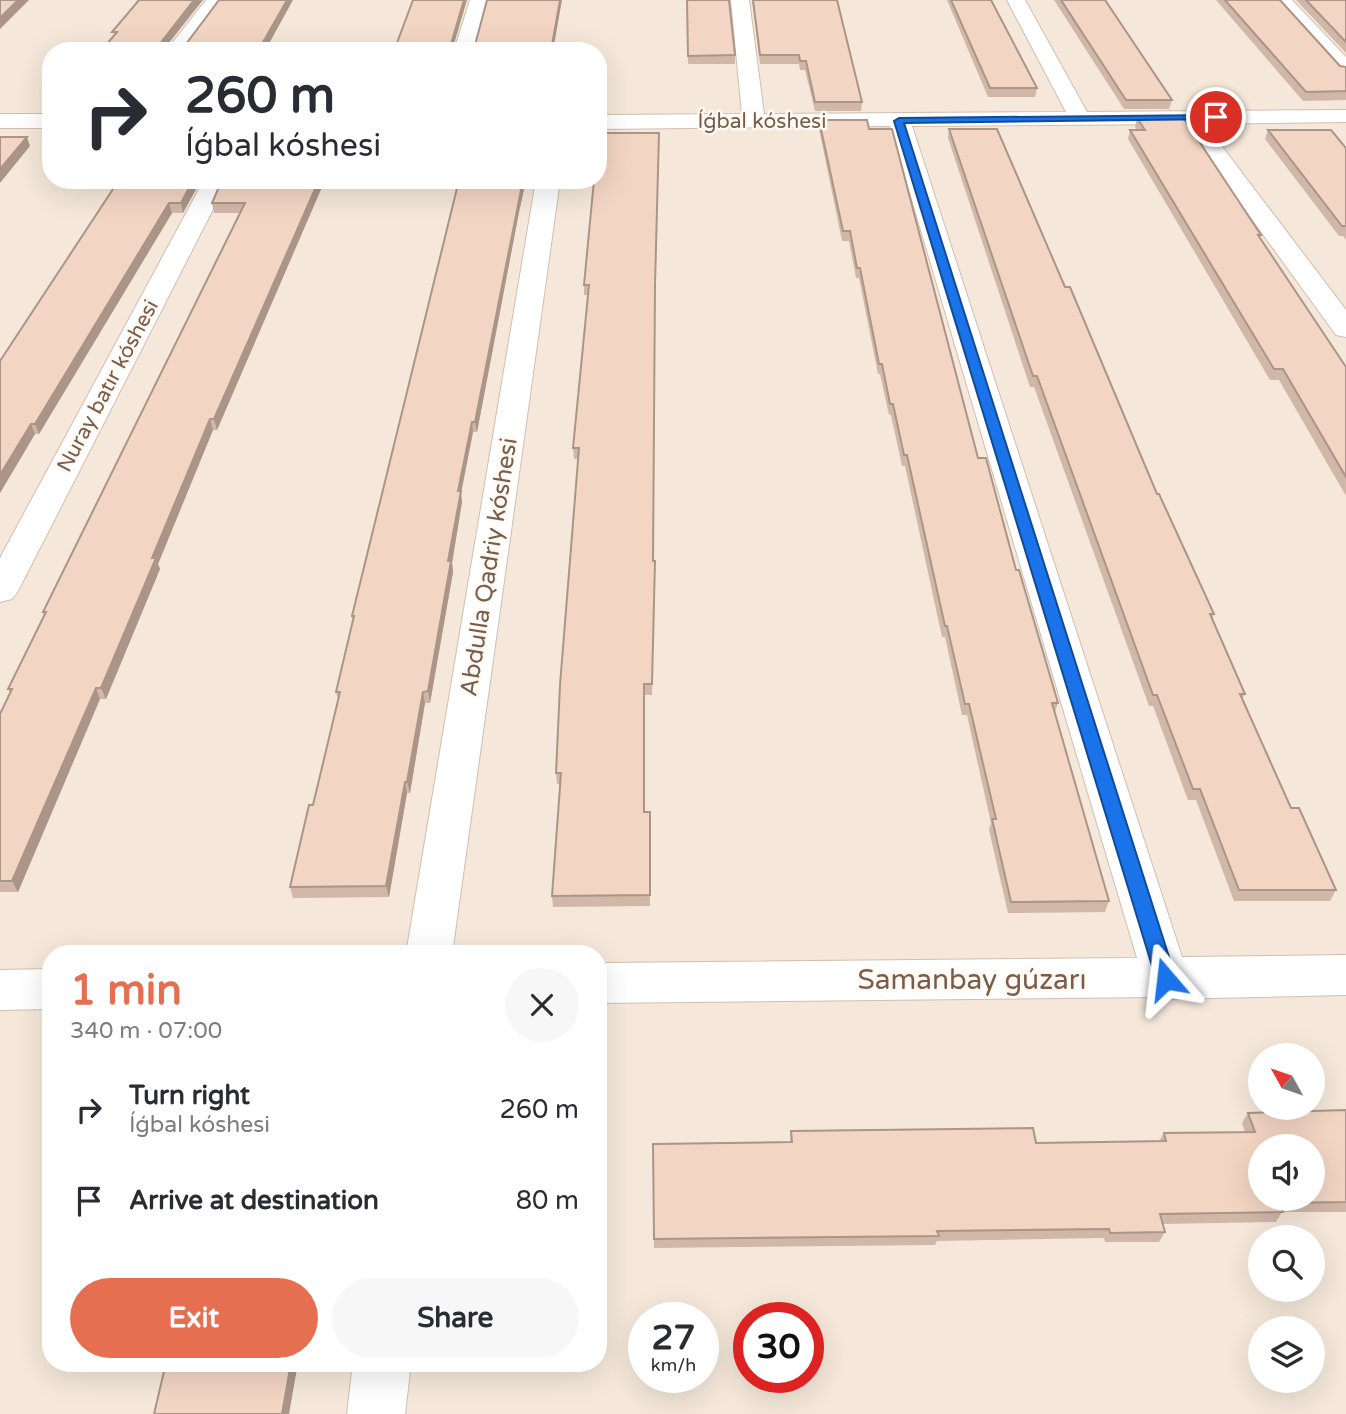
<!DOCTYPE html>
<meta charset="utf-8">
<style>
body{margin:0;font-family:"Varela Round",sans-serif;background:#f7f7f7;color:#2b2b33;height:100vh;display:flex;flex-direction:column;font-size:26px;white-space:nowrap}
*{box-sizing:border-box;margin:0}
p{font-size:23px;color:#7c7c81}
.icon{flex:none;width:38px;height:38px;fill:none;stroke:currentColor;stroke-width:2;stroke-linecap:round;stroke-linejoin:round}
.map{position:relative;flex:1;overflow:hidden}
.drawer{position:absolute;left:42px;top:945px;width:565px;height:427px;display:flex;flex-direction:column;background:#fff;border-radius:28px;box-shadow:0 7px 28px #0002}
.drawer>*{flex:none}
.top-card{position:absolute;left:42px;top:42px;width:565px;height:147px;border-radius:28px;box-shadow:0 7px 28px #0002;background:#fff;color:#2b2b33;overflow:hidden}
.needle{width:46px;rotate:310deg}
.tools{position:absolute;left:1248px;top:1043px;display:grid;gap:14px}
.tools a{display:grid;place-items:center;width:77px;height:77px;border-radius:50%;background:#fff;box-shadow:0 7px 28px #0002;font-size:35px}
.speed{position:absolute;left:628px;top:1302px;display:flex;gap:14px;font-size:35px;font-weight:700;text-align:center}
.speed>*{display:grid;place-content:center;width:91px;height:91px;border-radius:50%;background:#fff;box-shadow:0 7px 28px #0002;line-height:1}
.speed small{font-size:18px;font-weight:400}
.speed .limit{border:10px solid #d22;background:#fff;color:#111}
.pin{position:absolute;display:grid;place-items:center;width:60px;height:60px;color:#fff;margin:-30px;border:4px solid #fff;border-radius:50%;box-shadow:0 2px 7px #0007}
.me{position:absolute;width:77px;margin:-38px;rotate:343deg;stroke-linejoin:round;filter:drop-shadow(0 0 5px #0008)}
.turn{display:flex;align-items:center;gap:24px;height:147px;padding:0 28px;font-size:32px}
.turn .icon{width:91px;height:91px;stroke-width:2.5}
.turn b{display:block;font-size:49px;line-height:60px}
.round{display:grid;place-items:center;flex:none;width:74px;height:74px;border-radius:37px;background:#f7f7f7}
.headline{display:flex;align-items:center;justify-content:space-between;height:119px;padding:0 28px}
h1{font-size:42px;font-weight:700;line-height:52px;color:#e76f51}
.primary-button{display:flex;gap:14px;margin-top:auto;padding:14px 28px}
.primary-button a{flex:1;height:80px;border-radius:42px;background:#e76f51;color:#fff;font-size:28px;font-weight:700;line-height:80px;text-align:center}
.primary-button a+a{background:#f7f7f7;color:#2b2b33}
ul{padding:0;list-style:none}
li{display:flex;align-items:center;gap:21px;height:91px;padding:0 28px}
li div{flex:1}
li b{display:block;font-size:26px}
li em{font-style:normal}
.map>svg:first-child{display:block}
.residential{fill:#f5e8da;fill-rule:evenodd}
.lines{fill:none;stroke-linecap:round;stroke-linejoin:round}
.street-casing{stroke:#d1beb0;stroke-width:2}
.street{fill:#fff;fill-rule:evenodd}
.wall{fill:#d1b7a8}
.shaded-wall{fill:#aa9588}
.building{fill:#f3d5c3;stroke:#aa9588;stroke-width:2;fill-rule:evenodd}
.route{fill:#1a73e8;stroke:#114b97;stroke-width:2}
.labels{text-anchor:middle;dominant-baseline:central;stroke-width:5;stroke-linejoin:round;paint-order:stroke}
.far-street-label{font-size:21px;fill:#7a5c4d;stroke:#fffaf3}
.street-label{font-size:24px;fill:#7a5c4d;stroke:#fffaf3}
.near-street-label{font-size:28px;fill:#7a5c4d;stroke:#fffaf3}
</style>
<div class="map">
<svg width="1346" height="1414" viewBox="0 0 1346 1414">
<rect width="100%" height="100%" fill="#fdf6ec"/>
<path class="residential" d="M 0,0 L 1346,0 L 1346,1414 L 0,1414 ZM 51,51 L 598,51 L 598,180 L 51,180 ZM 51,954 L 598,954 L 598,1363 L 51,1363 ZM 1260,1055 L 1312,1055 L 1312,1108 L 1260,1108 ZM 1260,1146 L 1312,1146 L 1312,1199 L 1260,1199 ZM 1260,1237 L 1312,1237 L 1312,1290 L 1260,1290 ZM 644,1318 L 704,1318 L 704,1377 L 644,1377 ZM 749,1318 L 808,1318 L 808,1377 L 749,1377 ZM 1260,1328 L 1312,1328 L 1312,1381 L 1260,1381 Z"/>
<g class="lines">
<defs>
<path id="street" d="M 206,0 L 224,0 L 186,51 L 166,51 Z
M 470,0 L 488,0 L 474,51 L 454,51 Z
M 731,0 L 749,0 L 764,114 L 1066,112 L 1007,0 L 1025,0 L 1087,112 L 1346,110 L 1346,122 L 1205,124 L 1346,310 L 1346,337 L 1336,335 L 1183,124 L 912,126 L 1182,957 L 1346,955 L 1346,995 L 1166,999 L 1160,997 L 598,1003 L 598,963 L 1137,958 L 890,126 L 598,129 L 598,115 L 742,114 Z
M 1273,0 L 1292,0 L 1346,57 L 1346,75 L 1339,73 Z
M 0,114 L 51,114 L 51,128 L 0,128 Z
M 204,180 L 228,180 L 18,591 L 12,599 L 0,602 L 0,558 Z
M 536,180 L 560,180 L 452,954 L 406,954 Z
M 51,969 L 51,1009 L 0,1010 L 0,970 Z
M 353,1363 L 411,1363 L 405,1414 L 347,1414 Z"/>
</defs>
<use href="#street" class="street-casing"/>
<use href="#street" class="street"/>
</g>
<path class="wall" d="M 687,0 L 735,55 L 735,64 L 688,64 Z
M 752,0 L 837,0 L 862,102 L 861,111 L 815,111 L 805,70 L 800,70 L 799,64 L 760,64 Z
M 947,0 L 991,0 L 1037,88 L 1035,97 L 988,97 Z
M 1054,0 L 1105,0 L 1172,100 L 1169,109 L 1124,109 Z
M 1216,0 L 1280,0 L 1340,66 L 1346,67 L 1346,100 L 1303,101 Z
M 1296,0 L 1346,0 L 1346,53 Z
M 1137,118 L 1261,235 L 1260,238 L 1346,367 L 1346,496 L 1279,380 L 1270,380 L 1128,139 L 1130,130 L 1137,130 L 1135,127 Z
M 819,120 L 978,458 L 1016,570 L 1058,703 L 1055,712 L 1109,901 L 1105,912 L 1008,913 L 989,830 L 991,823 L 967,715 L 962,715 L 945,637 L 942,637 L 905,466 L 902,466 L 891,415 L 889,415 L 880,374 L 878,374 L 859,278 L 856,278 L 849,241 L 842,241 L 819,129 Z
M 949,129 L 1065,287 L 1157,494 L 1214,614 L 1212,620 L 1245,694 L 1242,699 L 1291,808 L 1336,890 L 1330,901 L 1234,901 L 1196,800 L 1188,800 L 1153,706 L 1149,706 L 1034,387 L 1030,387 L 948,138 Z
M 1268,130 L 1346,148 L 1346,240 L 1343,236 L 1339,236 L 1265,139 Z
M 119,180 L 201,180 L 183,213 L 172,213 L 39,434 L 35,434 L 0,493 Z
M 222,180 L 325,180 L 217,430 L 213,430 L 158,564 L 160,569 L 106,699 L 100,699 L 18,892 L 0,892 L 0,714 L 10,693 L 8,689 L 44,615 L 43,612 L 241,213 L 214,213 L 212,203 Z
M 459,180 L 526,180 L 519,212 L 477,432 L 473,432 L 461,493 L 462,502 L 452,563 L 453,572 L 430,703 L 425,703 L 410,793 L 407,793 L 389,897 L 293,898 L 290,887 L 313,805 L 338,700 L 336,692 L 353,621 L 352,616 Z
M 594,180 L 655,296 L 653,561 L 655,572 L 652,695 L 645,695 L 644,812 L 650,812 L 650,906 L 553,907 L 552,896 L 560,784 L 557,784 L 556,773 L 579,459 L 574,459 L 573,448 L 588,295 L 584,295 L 584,285 Z
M 1346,1110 L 1346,1212 L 1282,1212 L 1276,1222 L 1163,1224 L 1165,1232 L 1159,1242 L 1105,1242 L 1104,1238 L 937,1241 L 935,1245 L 654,1248 L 653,1144 L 790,1142 L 791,1131 L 1036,1143 L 1159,1141 L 1164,1133 L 1245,1132 L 1242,1123 L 1248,1113 Z"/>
<path class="shaded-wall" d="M 18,0 L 29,0 L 0,29 L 0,18 Z
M 194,0 L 203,0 L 164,49 L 162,41 Z
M 287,0 L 293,0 L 265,51 L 258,51 Z
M 464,0 L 467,0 L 452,51 L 451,44 Z
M 560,0 L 562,0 L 553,51 L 551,51 Z
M 27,137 L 30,146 L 0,183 L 0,169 Z
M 193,180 L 201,180 L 183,213 L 181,203 Z
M 319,180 L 325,180 L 217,430 L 214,419 Z
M 523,180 L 526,180 L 519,212 L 477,432 L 475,422 Z
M 169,203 L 172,213 L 39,434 L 35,424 Z
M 210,419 L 213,430 L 158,564 L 160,569 L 106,699 L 101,688 L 152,558 Z
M 472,422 L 473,432 L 461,493 L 462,502 L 452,563 L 453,572 L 430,703 L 428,691 L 448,561 L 458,491 Z
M 31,424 L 35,434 L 0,493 L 0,475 Z
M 96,688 L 100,699 L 18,892 L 12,881 Z
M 423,692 L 425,703 L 410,793 L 407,782 Z
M 405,782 L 407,793 L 389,897 L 386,886 Z
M 291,1363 L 298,1363 L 289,1414 L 282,1414 Z"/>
<path class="building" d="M 0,0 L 18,0 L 0,18 Z
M 139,0 L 194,0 L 162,41 L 162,44 L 186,44 L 219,0 L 287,0 L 258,51 L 101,51 L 117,32 L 112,32 Z
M 413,0 L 464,0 L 451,44 L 475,45 L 487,0 L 560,0 L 551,51 L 394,51 Z
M 687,0 L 729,0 L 735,55 L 688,56 Z
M 753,0 L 837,0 L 862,102 L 815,102 L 806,61 L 800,61 L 799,55 L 760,55 Z
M 951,0 L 991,0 L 1037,88 L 990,88 Z
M 1061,0 L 1105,0 L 1172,100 L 1126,100 Z
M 1225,0 L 1280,0 L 1340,66 L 1346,67 L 1346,91 L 1306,92 Z
M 1306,0 L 1346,0 L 1346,42 Z
M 1183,117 L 1261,235 L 1258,235 L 1346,367 L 1346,477 L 1283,369 L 1274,369 L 1130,130 L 1145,130 L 1137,118 Z
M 819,120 L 867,120 L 869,129 L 892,129 L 978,458 L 986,458 L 1016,570 L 1019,570 L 1058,703 L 1052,703 L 1109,901 L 1011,902 L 992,819 L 996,819 L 969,704 L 965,704 L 947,626 L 945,626 L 907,455 L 904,455 L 893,404 L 890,404 L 882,364 L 879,364 L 860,268 L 857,268 L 850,231 L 843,231 Z
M 949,129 L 997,129 L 1065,287 L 1070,287 L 1157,494 L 1159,494 L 1214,614 L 1210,614 L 1245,694 L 1240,694 L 1291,808 L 1299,808 L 1336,890 L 1239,890 L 1200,789 L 1193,789 L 1157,695 L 1153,695 L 1037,376 L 1033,376 Z
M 1268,130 L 1331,130 L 1346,148 L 1346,226 L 1342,226 Z
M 599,133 L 659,133 L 655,285 L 653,561 L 655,561 L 652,684 L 644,684 L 644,812 L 650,812 L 650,895 L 552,896 L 561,773 L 556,773 L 560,685 L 579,448 L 573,448 L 589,285 L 584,285 L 594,180 L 598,180 Z
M 0,137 L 27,137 L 0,169 Z
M 119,180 L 193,180 L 181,203 L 169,203 L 35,424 L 31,424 L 0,475 L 0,361 Z
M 222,180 L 319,180 L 214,419 L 210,419 L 152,558 L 156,558 L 101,688 L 96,688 L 12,881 L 0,881 L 0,714 L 12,689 L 8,689 L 46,612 L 43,612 L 245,203 L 212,203 Z
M 459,180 L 523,180 L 475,422 L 472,422 L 458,491 L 461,491 L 448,561 L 451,561 L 428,691 L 423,692 L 407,782 L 405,782 L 386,886 L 290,887 L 309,805 L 313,805 L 340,692 L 336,692 L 354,616 L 352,616 Z
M 1346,1110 L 1346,1202 L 1279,1203 L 1283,1212 L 1160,1214 L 1165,1232 L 1110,1233 L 1109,1229 L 937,1231 L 939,1236 L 654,1239 L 653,1144 L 792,1142 L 791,1131 L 1033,1128 L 1036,1143 L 1166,1141 L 1164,1133 L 1255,1132 L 1248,1113 ZM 1260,1146 L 1312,1146 L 1312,1199 L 1260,1199 Z
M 166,1363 L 291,1363 L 282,1414 L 154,1414 Z"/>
<path class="route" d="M 1216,115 L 1221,117 L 1219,119 L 904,123 L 1176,979 L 1173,985 L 1166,987 L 1159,985 L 1156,979 L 894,121 L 899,118 Z"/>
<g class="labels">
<g class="far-street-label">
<text x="762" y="121">Íǵbal kóshesi</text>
<text transform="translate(108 386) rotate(-62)">Nuray batır kóshesi</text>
</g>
<g class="street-label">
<text transform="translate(489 567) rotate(-81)">Abdulla Qadriy kóshesi</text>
</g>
<g class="near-street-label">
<text x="972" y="980">Samanbay gúzarı</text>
</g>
</g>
</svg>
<div class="tools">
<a><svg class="needle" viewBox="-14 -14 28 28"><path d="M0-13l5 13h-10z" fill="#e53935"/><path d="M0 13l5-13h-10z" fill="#7c7c81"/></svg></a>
<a><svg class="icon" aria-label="sound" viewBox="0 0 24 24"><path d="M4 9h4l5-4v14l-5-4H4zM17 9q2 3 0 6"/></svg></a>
<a><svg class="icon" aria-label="search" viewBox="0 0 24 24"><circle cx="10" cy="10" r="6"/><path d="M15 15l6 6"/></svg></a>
<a><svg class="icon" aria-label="layers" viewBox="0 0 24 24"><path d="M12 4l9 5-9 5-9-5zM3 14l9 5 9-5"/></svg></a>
</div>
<div class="speed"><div>27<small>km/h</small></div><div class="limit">30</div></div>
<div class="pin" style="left:1216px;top:117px;background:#d93025"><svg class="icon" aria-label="arrive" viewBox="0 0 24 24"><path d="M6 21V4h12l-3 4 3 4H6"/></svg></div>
<svg class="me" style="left:1166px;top:979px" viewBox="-20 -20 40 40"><path d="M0-17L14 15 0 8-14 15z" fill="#1a73e8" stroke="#fff" stroke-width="4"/></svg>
<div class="top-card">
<div class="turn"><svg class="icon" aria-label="right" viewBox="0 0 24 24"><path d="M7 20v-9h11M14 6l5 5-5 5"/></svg><div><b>260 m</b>Íǵbal kóshesi</div></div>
</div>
<section class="drawer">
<div class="headline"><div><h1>1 min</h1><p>340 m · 07:00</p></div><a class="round"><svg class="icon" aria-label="close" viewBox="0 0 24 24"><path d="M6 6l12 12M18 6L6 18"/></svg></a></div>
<ul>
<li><svg class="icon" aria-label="right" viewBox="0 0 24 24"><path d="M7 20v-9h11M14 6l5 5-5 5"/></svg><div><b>Turn right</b><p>Íǵbal kóshesi</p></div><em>260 m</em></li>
<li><svg class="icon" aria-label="arrive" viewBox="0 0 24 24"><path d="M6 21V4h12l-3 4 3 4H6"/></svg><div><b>Arrive at destination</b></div><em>80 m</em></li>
</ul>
<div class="primary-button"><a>Exit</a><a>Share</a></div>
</section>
</div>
